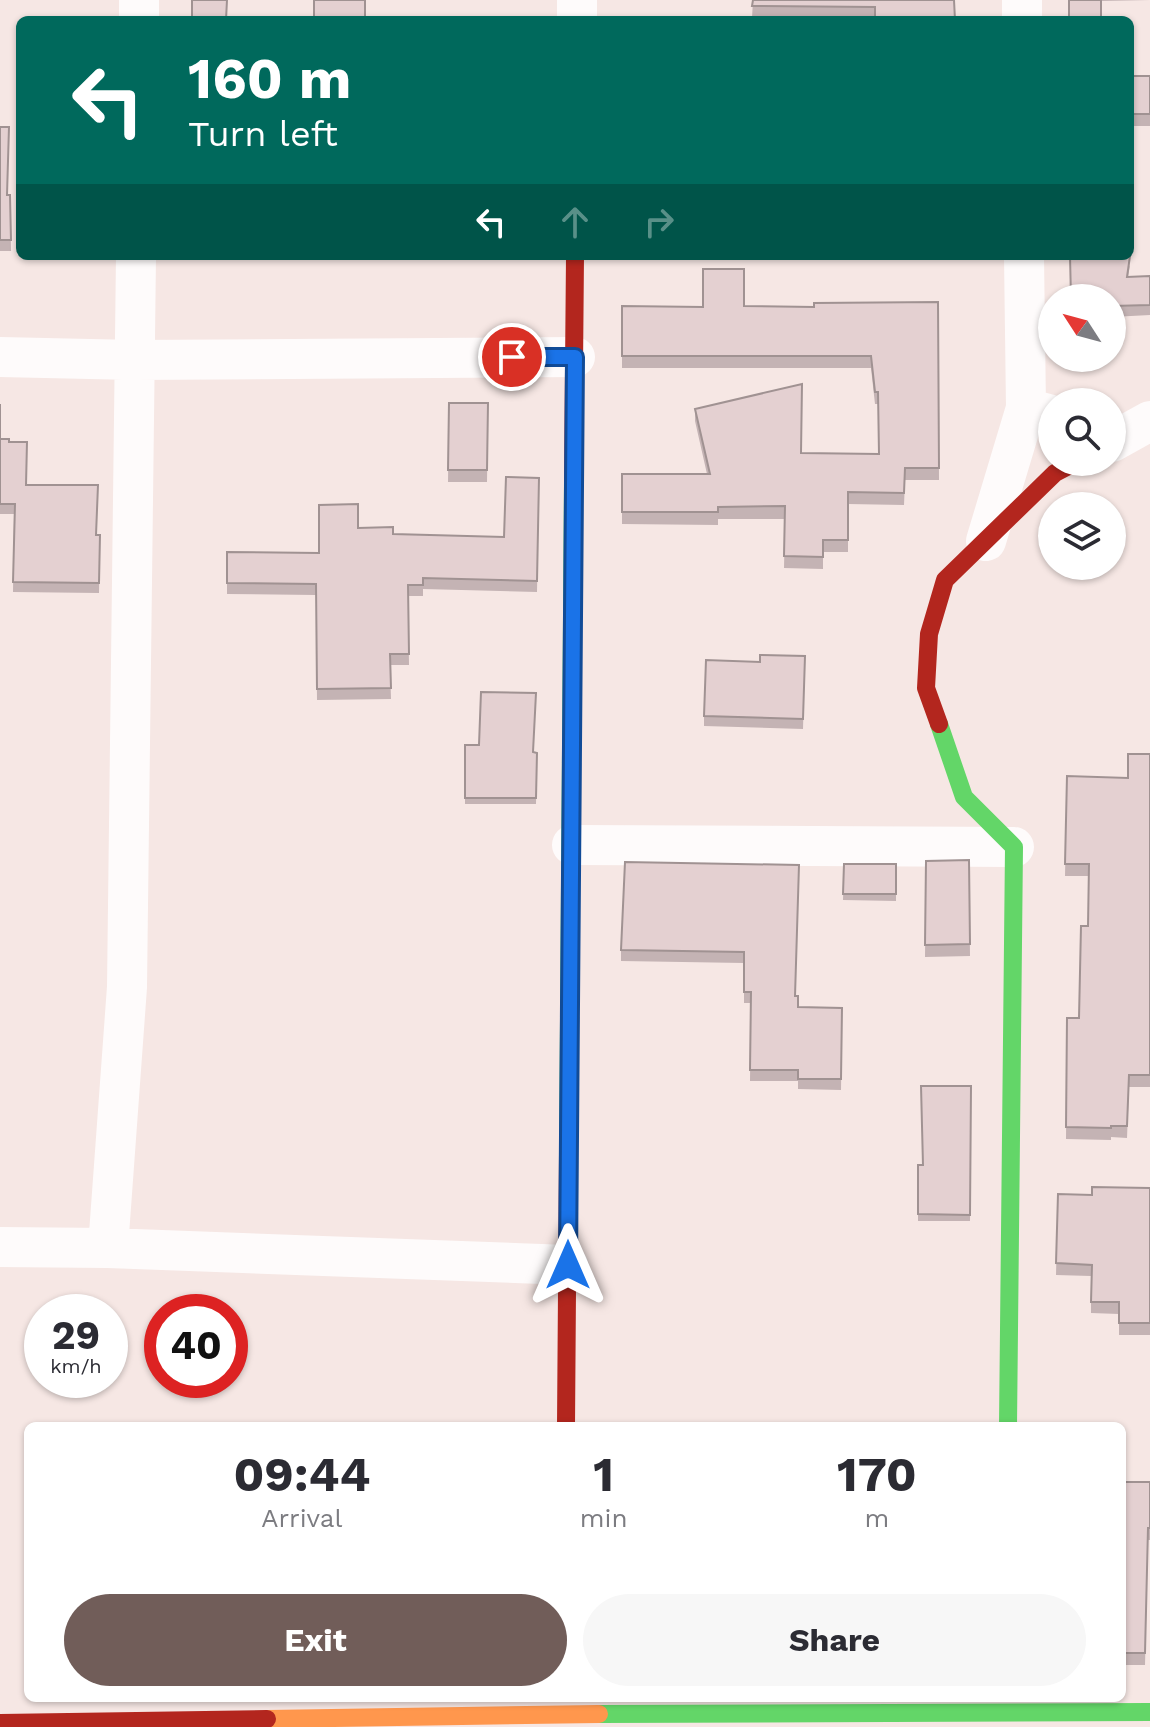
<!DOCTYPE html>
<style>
body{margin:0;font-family:"Work Sans",sans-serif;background:#f7f7f7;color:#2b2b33;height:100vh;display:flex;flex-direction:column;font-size:30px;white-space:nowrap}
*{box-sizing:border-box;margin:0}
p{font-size:26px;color:#7c7c81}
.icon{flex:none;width:44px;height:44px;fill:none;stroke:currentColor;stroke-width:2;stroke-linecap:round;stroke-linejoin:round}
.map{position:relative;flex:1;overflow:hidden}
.sheet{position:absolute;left:24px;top:1422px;width:1102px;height:280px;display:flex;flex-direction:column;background:#fff;border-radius:12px;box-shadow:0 2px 6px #0004}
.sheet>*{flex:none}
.hud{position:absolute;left:16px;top:16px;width:1118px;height:244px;border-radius:12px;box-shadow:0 2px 6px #0004;background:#00695c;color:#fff;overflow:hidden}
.needle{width:52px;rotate:306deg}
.fabs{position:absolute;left:1038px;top:284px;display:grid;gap:16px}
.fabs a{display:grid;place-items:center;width:88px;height:88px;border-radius:50%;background:#fff;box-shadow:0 2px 6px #0004;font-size:40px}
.speed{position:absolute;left:24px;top:1294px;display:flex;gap:16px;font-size:40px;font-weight:700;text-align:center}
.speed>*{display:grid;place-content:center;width:104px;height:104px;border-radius:50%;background:#fff;box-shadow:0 2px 6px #0004;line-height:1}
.speed small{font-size:20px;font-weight:400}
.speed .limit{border:12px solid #d22;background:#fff;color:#111}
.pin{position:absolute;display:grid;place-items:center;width:68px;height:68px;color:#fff;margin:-34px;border:4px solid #fff;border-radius:50%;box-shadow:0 2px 8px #0007}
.me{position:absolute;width:88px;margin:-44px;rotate:0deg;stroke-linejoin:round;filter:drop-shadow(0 0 6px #0008)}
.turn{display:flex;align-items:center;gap:28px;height:168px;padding:0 40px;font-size:36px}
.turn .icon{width:104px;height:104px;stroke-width:2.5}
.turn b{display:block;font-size:56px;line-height:68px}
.lanes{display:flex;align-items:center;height:76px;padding:0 40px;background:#0003;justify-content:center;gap:40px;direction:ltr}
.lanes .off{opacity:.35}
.eta{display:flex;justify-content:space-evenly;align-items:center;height:136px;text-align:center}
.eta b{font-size:48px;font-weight:700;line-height:56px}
.cta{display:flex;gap:16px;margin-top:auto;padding:16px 40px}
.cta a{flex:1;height:92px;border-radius:48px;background:#715d59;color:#fff;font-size:32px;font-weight:700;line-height:92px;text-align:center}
.cta a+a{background:#f7f7f7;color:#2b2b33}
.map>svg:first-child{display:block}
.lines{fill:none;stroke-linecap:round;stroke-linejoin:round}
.street{stroke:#fefbfb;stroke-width:40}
.fast{stroke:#63d668;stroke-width:18}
.slow{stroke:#ff974d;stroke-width:18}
.jam{stroke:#b3261e;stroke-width:18}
.wall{fill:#c4b3b4}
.building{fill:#e4d0d1;stroke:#a09292;stroke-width:2}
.route-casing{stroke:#114b97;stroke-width:20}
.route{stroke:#1a73e8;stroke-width:14}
</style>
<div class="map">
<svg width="1150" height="1727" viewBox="0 0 1150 1727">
<rect width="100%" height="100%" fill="#f6e7e4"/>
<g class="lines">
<path class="street" d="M 1022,0 L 1022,20
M 139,20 L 139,0
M 577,20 L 577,0
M 1024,256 L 1026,408 L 1052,415
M 0,357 L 135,360 L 575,357
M 1112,442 L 1150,421
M 986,541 L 1026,408
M 572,845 L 1014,847
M 0,1247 L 108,1248 L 568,1265
M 108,1248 L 127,987 L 136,256"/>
<path class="fast" d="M 939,724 L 964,797 L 1014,847 L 1008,1426
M 568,1155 L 573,481
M 599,1714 L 1150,1712"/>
<path class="slow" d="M 267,1719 L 599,1714"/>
<path class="jam" d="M 573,481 L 575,256
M 939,724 L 926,688 L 929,634 L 945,580 L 1055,473 L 1076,462
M 566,1426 L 568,1155
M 0,1723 L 267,1719"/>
</g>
<path class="wall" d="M 753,0 L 954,0 L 875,19 L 752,18 Z
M 1069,0 L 1150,0 L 1101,1 Z
M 1130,76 L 1150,76 L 1150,126 L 1130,126 Z
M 0,127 L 7,195 L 10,195 L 11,251 L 0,251 Z
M 1130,265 L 1128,277 L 1150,276 L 1150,315 L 1112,317 L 1112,298 Z
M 938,302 L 939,480 L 905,480 L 904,505 L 848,504 L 848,552 L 823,552 L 823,569 L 784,568 L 785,519 L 718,519 L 718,525 L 622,524 L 622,474 L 707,474 L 695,421 L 695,409 L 801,453 L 878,454 L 878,404 L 875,404 L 871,368 L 622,368 L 622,306 L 814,307 Z
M 449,403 L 488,403 L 487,482 L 448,482 Z
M 0,404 L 0,439 L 9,442 L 26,485 L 97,535 L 100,535 L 99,593 L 13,592 L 14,514 L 0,514 Z
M 539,478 L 537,592 L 423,589 L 423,596 L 408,596 L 409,665 L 390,665 L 391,699 L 317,700 L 316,595 L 227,594 L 227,552 L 319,553 L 358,528 L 393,534 L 504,537 Z
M 805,656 L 803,729 L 704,726 L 704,716 Z
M 465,745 L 479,745 L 537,753 L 536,804 L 465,804 Z
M 1150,754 L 1150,1087 L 1129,1087 L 1127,1138 L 1111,1137 L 1111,1140 L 1066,1139 L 1067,1018 L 1079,1018 L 1088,926 L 1089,876 L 1065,876 L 1067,776 L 1128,778 Z
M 969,860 L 970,956 L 925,957 L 926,861 Z
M 844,864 L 896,864 L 896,901 L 843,900 Z
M 799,865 L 795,996 L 798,1007 L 842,1019 L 841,1090 L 798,1089 L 798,1081 L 750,1081 L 751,1003 L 744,1003 L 744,963 L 621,961 L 621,950 Z
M 971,1086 L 970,1221 L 918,1221 L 918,1165 L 923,1165 Z
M 1150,1188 L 1150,1335 L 1119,1335 L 1119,1314 L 1091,1313 L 1091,1276 L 1056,1275 L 1058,1194 L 1092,1195 Z
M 1122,1482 L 1150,1482 L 1150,1540 L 1148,1540 L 1145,1665 L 1122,1665 Z"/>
<path class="building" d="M 192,0 L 227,0 L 226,20 L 192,20 Z
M 314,0 L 365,0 L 365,20 L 314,20 Z
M 753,0 L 954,0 L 955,20 L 875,20 L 875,7 L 752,6 Z
M 1069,0 L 1101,0 L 1101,20 L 1069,20 Z
M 1130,76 L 1150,76 L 1150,114 L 1130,114 Z
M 0,127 L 9,127 L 7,195 L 10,195 L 11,240 L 0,240 Z
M 1070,256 L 1130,256 L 1127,277 L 1150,276 L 1150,305 L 1112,306 L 1112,298 L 1071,298 Z
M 703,269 L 744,269 L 744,306 L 814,307 L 814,303 L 938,302 L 939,468 L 905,468 L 904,493 L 848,492 L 848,540 L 823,540 L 823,557 L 784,556 L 785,506 L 718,507 L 718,512 L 622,512 L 622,474 L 710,474 L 695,409 L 802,384 L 801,453 L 879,454 L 878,392 L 875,392 L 871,356 L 622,356 L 622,306 L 703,307 Z
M 449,403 L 488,403 L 487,470 L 448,470 Z
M 0,404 L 0,439 L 9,439 L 9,442 L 27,442 L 26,485 L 98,485 L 96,535 L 100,535 L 99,583 L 13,582 L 15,504 L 0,504 Z
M 506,477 L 539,478 L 537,581 L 423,578 L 423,585 L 408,585 L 409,654 L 390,654 L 391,688 L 317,689 L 316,584 L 227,583 L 227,552 L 319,553 L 319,505 L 358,504 L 358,528 L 393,527 L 393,534 L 504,537 Z
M 760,655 L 805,656 L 803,719 L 704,716 L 706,660 L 760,662 Z
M 481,692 L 536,693 L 533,752 L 537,753 L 536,798 L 465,798 L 465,745 L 479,745 Z
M 1128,754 L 1150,754 L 1150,1075 L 1129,1075 L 1127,1126 L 1111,1126 L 1111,1128 L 1066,1127 L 1067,1018 L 1079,1018 L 1081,926 L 1088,926 L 1089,864 L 1065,864 L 1067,776 L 1128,778 Z
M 969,860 L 970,944 L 925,945 L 926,861 Z
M 625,862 L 799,865 L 795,996 L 798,996 L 798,1007 L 842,1008 L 841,1079 L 798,1079 L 798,1070 L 750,1070 L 751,992 L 744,992 L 744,952 L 621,950 Z
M 844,864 L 896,864 L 896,894 L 843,894 Z
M 921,1086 L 971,1086 L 970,1215 L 918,1214 L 918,1165 L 923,1165 Z
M 1092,1187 L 1150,1188 L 1150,1323 L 1119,1323 L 1119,1302 L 1091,1302 L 1092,1265 L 1056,1263 L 1058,1194 L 1092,1195 Z
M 1122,1482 L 1150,1482 L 1150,1528 L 1148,1528 L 1145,1653 L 1122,1653 Z"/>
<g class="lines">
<defs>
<path id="route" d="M 512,357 L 575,357 L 568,1265"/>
</defs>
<use href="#route" class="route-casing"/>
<use href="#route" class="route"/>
</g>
</svg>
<div class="fabs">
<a><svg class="needle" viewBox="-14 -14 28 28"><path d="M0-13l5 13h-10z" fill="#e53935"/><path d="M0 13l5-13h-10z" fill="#7c7c81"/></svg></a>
<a><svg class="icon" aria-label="search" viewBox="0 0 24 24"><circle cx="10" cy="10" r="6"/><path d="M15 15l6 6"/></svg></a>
<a><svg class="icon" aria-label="layers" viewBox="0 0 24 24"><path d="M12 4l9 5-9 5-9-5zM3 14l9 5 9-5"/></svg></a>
</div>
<div class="speed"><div>29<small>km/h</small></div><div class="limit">40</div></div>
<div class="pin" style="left:512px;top:357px;background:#d93025"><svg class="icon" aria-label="arrive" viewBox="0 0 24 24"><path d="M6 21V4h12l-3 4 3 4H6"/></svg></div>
<svg class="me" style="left:568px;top:1265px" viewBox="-20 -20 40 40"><path d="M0-17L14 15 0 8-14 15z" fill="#1a73e8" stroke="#fff" stroke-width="4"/></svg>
<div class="hud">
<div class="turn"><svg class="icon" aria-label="left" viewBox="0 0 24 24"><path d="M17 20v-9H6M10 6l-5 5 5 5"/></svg><div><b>160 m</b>Turn left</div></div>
<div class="lanes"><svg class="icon" aria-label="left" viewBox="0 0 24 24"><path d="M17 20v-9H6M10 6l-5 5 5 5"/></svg><svg class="icon off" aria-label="ahead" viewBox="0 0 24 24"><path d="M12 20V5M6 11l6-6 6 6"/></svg><svg class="icon off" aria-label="right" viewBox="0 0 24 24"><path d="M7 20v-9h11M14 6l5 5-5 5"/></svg></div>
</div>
<section class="sheet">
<div class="eta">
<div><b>09:44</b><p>Arrival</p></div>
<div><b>1</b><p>min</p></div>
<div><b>170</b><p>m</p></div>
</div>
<div class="cta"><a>Exit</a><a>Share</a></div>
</section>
</div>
